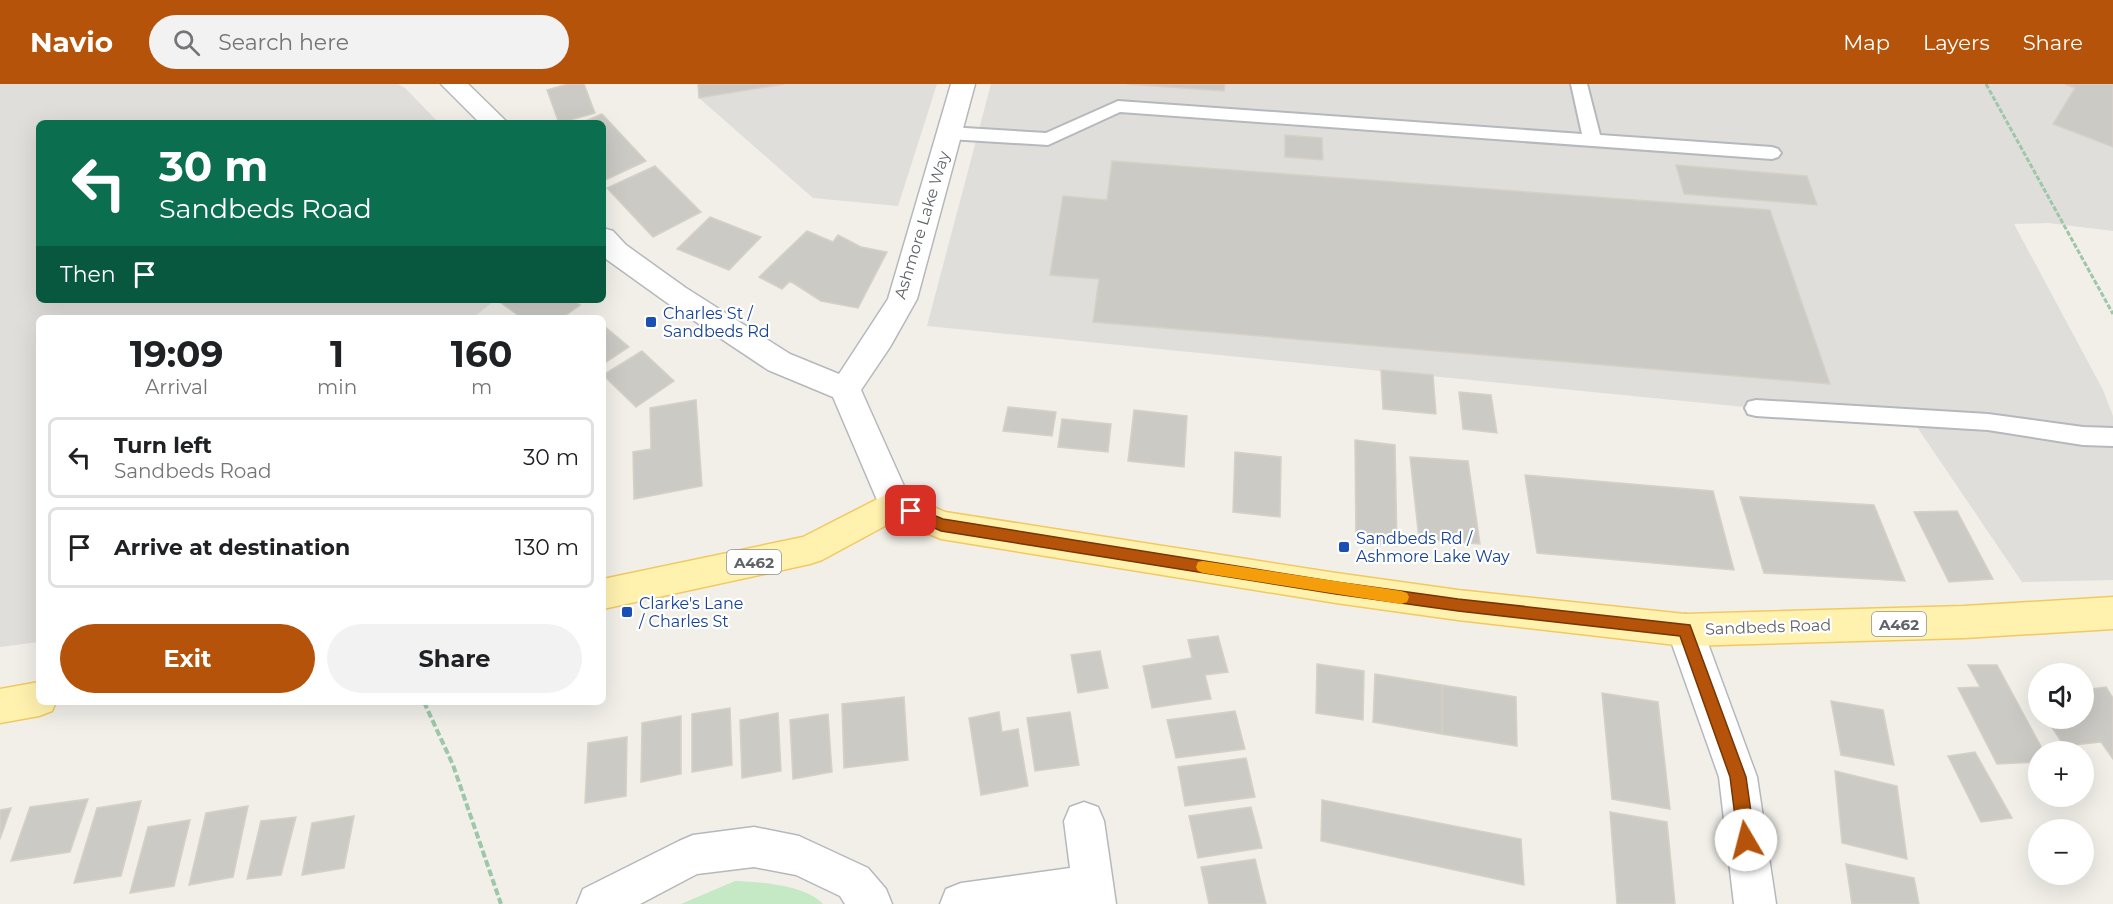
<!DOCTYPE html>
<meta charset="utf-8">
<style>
body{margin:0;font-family:Montserrat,sans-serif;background:#f2f2f2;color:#202124;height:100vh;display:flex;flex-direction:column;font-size:22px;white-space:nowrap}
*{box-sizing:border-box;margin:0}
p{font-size:20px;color:#757577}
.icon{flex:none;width:33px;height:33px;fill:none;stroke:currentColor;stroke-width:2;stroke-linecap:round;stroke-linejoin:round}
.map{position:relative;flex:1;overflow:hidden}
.side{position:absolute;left:36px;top:231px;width:570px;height:390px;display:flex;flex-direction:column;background:#fff;border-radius:9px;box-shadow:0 6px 24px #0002}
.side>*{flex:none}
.top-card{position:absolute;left:36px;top:36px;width:570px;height:183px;border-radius:9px;box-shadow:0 6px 24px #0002;background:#0b6e4f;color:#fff;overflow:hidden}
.controls{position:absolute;left:2028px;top:579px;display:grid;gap:12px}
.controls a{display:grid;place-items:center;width:66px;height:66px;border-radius:50%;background:#fff;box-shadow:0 6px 24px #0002;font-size:30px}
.pin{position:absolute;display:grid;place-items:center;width:51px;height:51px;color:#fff;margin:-26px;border-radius:12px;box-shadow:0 3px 9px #0006}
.me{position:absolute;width:66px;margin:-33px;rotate:352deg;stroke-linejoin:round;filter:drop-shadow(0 0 4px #0008)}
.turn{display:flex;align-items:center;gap:21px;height:126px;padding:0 24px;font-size:27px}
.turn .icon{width:78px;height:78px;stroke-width:2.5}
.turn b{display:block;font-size:42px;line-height:51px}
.then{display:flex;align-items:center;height:57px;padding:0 24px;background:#0003;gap:12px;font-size:22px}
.eta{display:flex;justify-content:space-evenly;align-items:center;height:102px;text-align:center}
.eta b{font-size:36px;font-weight:700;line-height:42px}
.primary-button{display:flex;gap:12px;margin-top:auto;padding:12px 24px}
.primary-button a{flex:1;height:69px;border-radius:36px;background:#b45309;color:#fff;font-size:24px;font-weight:700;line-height:69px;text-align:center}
.primary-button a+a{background:#f2f2f2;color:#202124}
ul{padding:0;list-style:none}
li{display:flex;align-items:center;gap:18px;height:81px;margin:0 12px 9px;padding:0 12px;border:3px solid #e0e0e0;border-radius:9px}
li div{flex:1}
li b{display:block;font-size:22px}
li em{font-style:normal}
header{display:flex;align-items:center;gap:36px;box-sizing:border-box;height:84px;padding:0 30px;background:#b45309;color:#fff}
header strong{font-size:28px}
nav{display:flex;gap:33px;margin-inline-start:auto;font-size:21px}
.search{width:420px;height:54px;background:#f2f2f2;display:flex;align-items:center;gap:15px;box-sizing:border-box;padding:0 21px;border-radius:33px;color:#757577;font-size:22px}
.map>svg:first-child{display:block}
.industrial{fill:#e0deda}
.green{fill:#c5e8c5}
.building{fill:#cccac5;stroke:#d6d1c6;stroke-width:1.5}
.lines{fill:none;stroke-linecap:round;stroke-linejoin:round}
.service-casing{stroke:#b5b8bc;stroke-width:4}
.minor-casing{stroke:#b5b8bc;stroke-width:3}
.tertiary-casing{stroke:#b5b8bc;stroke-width:3}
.primary-casing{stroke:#f2c960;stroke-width:3}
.path-far1{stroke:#9cc7a9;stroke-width:3;stroke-dasharray:5 2;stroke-linecap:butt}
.path{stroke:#9cc7a9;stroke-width:4;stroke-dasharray:7 3;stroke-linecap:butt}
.service{fill:#fff;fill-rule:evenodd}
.minor{fill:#fff;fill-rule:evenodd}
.tertiary{fill:#fff;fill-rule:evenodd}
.primary{fill:#fff2af;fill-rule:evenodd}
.route{fill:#b45309;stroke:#753606;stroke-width:1.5}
.slow{fill:#f59e0b}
.transit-dot{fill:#1a4fb4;stroke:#fff;stroke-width:2}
.labels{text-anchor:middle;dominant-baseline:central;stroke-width:4.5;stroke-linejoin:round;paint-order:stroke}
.shield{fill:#fff;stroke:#8f9295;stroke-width:1.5}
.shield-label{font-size:15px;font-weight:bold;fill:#5f6368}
.street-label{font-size:16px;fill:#5f6368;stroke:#fff}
.transit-label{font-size:16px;fill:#164399;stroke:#fff;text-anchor:start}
</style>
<header>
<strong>Navio</strong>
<div class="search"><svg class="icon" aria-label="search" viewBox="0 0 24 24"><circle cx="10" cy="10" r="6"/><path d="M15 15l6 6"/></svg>Search here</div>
<nav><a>Map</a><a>Layers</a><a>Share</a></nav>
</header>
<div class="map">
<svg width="2113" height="820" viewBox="0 0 2113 820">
<rect width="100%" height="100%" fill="#f1efe8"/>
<path class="industrial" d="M 0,0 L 398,0 L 405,4 L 439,39 L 39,39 L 39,216 L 495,216 L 473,234 L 39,234 L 39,558 L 0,563 Z
M 698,0 L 937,0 L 898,122 L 813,114 L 699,14 Z
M 991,0 L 2113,0 L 2113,147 L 2048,139 L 2014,140 L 2103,306 L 2113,332 L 2113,496 L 2022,498 L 1915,340 L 927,242 Z"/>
<path class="green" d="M 735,797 C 760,798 805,801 823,820 L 681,820 Z"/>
<path class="building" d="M 568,0 L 584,0 L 595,29 L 559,39 L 547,6 Z
M 698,0 L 784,0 L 699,14 Z
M 1127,0 L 1225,0 L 1224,7 Z
M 2065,0 L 2113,0 L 2113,63 L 2053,40 L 2075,4 Z
M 602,30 L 646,77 L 603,97 L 603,39 L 581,39 Z
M 1285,51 L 1322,54 L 1323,76 L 1285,73 Z
M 1112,77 L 1770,126 L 1830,300 L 1093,238 L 1099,195 L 1050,191 L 1063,112 L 1107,116 Z
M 1676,81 L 1807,92 L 1817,121 L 1684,110 Z
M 655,82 L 701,128 L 653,153 L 607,104 Z
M 710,133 L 761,153 L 729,186 L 677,165 Z
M 807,147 L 833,158 L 838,151 L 861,163 L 887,168 L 858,224 L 821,217 L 790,197 L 782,205 L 759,193 Z
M 497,216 L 573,216 L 580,221 L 562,234 L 522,234 Z
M 603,241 L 629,263 L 603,280 Z
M 642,267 L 674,297 L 636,323 L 603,291 Z
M 1381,286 L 1433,291 L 1436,330 L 1383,325 Z
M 1459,308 L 1491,311 L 1497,349 L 1463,345 Z
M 696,316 L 702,402 L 634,415 L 633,368 L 651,365 L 650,324 Z
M 1008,323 L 1056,328 L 1052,352 L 1003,347 Z
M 1134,326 L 1187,332 L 1184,383 L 1128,377 Z
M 1062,335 L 1111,340 L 1108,368 L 1058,363 Z
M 1355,356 L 1395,361 L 1397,462 L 1356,457 Z
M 1235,368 L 1281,373 L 1280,433 L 1233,428 Z
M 1410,373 L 1468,377 L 1480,460 L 1419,455 Z
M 1525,391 L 1713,407 L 1734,486 L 1537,469 Z
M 1740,413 L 1874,421 L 1905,497 L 1764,489 Z
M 1957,427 L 1993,495 L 1949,498 L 1914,428 Z
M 1218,552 L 1228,588 L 1205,591 L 1211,615 L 1152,624 L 1143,582 L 1192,574 L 1188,556 Z
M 1100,567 L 1108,604 L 1078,609 L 1071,571 Z
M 1317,580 L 1364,587 L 1363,636 L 1316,629 Z
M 1968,581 L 1997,581 L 2044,668 L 2038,668 L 2038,678 L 1997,680 L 1958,604 L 1980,603 Z
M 1375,590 L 1442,601 L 1442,650 L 1373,638 Z
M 1442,601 L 1516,613 L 1517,662 L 1442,650 Z
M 2106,603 L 2113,614 L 2113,675 L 2101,658 L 2064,662 L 2046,634 L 2084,634 L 2084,606 Z
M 1602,609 L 1658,618 L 1670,725 L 1612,715 Z
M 904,613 L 908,676 L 844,684 L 842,620 Z
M 1831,617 L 1883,626 L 1894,681 L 1841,671 Z
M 730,624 L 732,681 L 692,688 L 692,630 Z
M 1235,627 L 1245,665 L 1176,674 L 1167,636 Z
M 999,628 L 1002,648 L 1018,645 L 1028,702 L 981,711 L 969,634 Z
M 1070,628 L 1079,681 L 1035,687 L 1027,634 Z
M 778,629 L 781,687 L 742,694 L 740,636 Z
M 828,630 L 832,688 L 793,695 L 790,636 Z
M 681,632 L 681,690 L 641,698 L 642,639 Z
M 627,653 L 626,712 L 585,719 L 588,659 Z
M 1975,668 L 2012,734 L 1981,738 L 1948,672 Z
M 1246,674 L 1255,713 L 1185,722 L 1178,683 Z
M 1835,687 L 1897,702 L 1907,775 L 1842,759 Z
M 88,715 L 70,768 L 11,777 L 30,723 Z
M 1322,716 L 1521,755 L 1524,801 L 1321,757 Z
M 141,717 L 121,792 L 74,799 L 97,724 Z
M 248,722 L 233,793 L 189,801 L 206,729 Z
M 1251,723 L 1262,764 L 1198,774 L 1189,732 Z
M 11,724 L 0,755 L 0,726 Z
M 1610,728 L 1667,738 L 1675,820 L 1617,820 Z
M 354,732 L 344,784 L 302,791 L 312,739 Z
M 296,733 L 281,791 L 247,795 L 261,737 Z
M 190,736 L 174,802 L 130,809 L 148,743 Z
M 1255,775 L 1266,820 L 1209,820 L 1201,783 Z
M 1846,780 L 1914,794 L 1919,820 L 1852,820 Z"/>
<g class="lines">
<defs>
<path id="service" d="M 1571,0 L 1587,0 L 1600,51 L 1772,63 L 1778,65 L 1781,69 L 1778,73 L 1772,75 L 1120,28 L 1048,61 L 949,55 L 943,53 L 940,49 L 943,45 L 949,43 L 1046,49 L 1118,17 L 1582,50 Z
M 1756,316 L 1988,330 L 2083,343 L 2113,344 L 2113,362 L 2083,361 L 1988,346 L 1756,332 L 1748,330 L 1745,324 L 1748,318 Z"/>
<path id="minor" d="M 1685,530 L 1698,535 L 1703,546 L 1757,693 L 1776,820 L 1734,820 L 1719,693 L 1667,546 L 1672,535 Z
M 1084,718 L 1098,723 L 1104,737 L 1116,820 L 940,820 L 946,805 L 961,799 L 1070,784 L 1064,737 L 1070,723 Z
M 754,743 L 799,752 L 868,784 L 886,805 L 892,820 L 845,820 L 840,812 L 796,791 L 754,783 L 697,790 L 640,820 L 577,820 L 583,805 L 679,757 L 693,751 Z"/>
<path id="tertiary" d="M 441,0 L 468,0 L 508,39 L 480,39 Z
M 951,0 L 975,0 L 917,215 L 890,263 L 861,306 L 912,420 L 907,430 L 895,434 L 883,430 L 833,313 L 768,286 L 666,218 L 606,175 L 603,172 L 603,144 L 613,147 L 626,161 L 686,204 L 790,270 L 839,290 L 888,215 Z"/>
<path id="primary" d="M 895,406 L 945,428 L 1336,489 L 1458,506 L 1685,530 L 1964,522 L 2113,513 L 2113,545 L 1964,554 L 1685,562 L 1458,536 L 1336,519 L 941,455 L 896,436 L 822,476 L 810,480 L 603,525 L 603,495 L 803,453 Z
M 39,598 L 39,618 L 56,618 L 52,627 L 39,632 L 0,639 L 0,605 Z"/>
</defs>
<use href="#service" class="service-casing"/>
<use href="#minor" class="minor-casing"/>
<use href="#tertiary" class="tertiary-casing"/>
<use href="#primary" class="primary-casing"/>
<path class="path-far1" d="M 1986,0 L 2113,230"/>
<path class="path" d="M 424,618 L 453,681 L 501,820"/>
<use href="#service" class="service"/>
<use href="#minor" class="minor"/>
<use href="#tertiary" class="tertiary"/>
<use href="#primary" class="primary"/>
</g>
<path class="route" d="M 911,422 L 943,435 L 1336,498 L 1458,515 L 1690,541 L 1746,693 L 1755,756 L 1752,762 L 1746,765 L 1741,762 L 1738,756 L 1730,693 L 1680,552 L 1458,527 L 1336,510 L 941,447 L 906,431 L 904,427 L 906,423 Z"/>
<path class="slow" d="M 1203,477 L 1401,507 L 1407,509 L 1409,513 L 1407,518 L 1401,520 L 1203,489 L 1198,487 L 1196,483 L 1198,478 Z"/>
<g class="transit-dot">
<rect x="645" y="232" width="12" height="12" rx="3"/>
<rect x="1338" y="457" width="12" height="12" rx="3"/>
<rect x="621" y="522" width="12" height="12" rx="3"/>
</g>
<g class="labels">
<g class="shield">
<rect x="727" y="466" width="54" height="24" rx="4.5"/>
<rect x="1872" y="528" width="54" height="24" rx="4.5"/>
</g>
<g class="shield-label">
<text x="754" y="478">A462</text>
<text x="1899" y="540">A462</text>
</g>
<g class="street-label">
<text transform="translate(922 141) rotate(-73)">Ashmore Lake Way</text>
<text transform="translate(1768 543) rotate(-2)">Sandbeds Road</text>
</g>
<g class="transit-label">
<text x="663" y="229">Charles St /<tspan x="663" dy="18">Sandbeds Rd</tspan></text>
<text x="1356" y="454">Sandbeds Rd /<tspan x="1356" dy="18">Ashmore Lake Way</tspan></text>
<text x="639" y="519">Clarke's Lane<tspan x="639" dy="18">/ Charles St</tspan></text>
</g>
</g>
</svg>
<div class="controls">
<a><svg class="icon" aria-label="sound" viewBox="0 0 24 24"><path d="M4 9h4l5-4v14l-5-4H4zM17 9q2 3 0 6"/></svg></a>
<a>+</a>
<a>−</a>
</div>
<div class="pin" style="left:911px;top:427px;background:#d93025"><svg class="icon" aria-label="arrive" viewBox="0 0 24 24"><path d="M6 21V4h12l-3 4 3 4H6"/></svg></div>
<svg class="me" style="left:1746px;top:756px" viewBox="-20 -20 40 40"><circle r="19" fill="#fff"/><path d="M0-13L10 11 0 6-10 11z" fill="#b45309"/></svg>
<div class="top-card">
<div class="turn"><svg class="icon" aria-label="left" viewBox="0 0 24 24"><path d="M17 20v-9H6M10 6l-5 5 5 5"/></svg><div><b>30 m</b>Sandbeds Road</div></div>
<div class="then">Then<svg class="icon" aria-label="arrive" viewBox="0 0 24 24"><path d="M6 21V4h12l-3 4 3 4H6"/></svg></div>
</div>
<section class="side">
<div class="eta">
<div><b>19:09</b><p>Arrival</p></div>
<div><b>1</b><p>min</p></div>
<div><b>160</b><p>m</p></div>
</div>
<ul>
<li><svg class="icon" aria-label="left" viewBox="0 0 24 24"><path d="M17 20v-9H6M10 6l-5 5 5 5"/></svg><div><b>Turn left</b><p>Sandbeds Road</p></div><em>30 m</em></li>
<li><svg class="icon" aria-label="arrive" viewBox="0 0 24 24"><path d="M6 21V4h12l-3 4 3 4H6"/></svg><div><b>Arrive at destination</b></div><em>130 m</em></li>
</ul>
<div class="primary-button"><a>Exit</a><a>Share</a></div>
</section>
</div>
